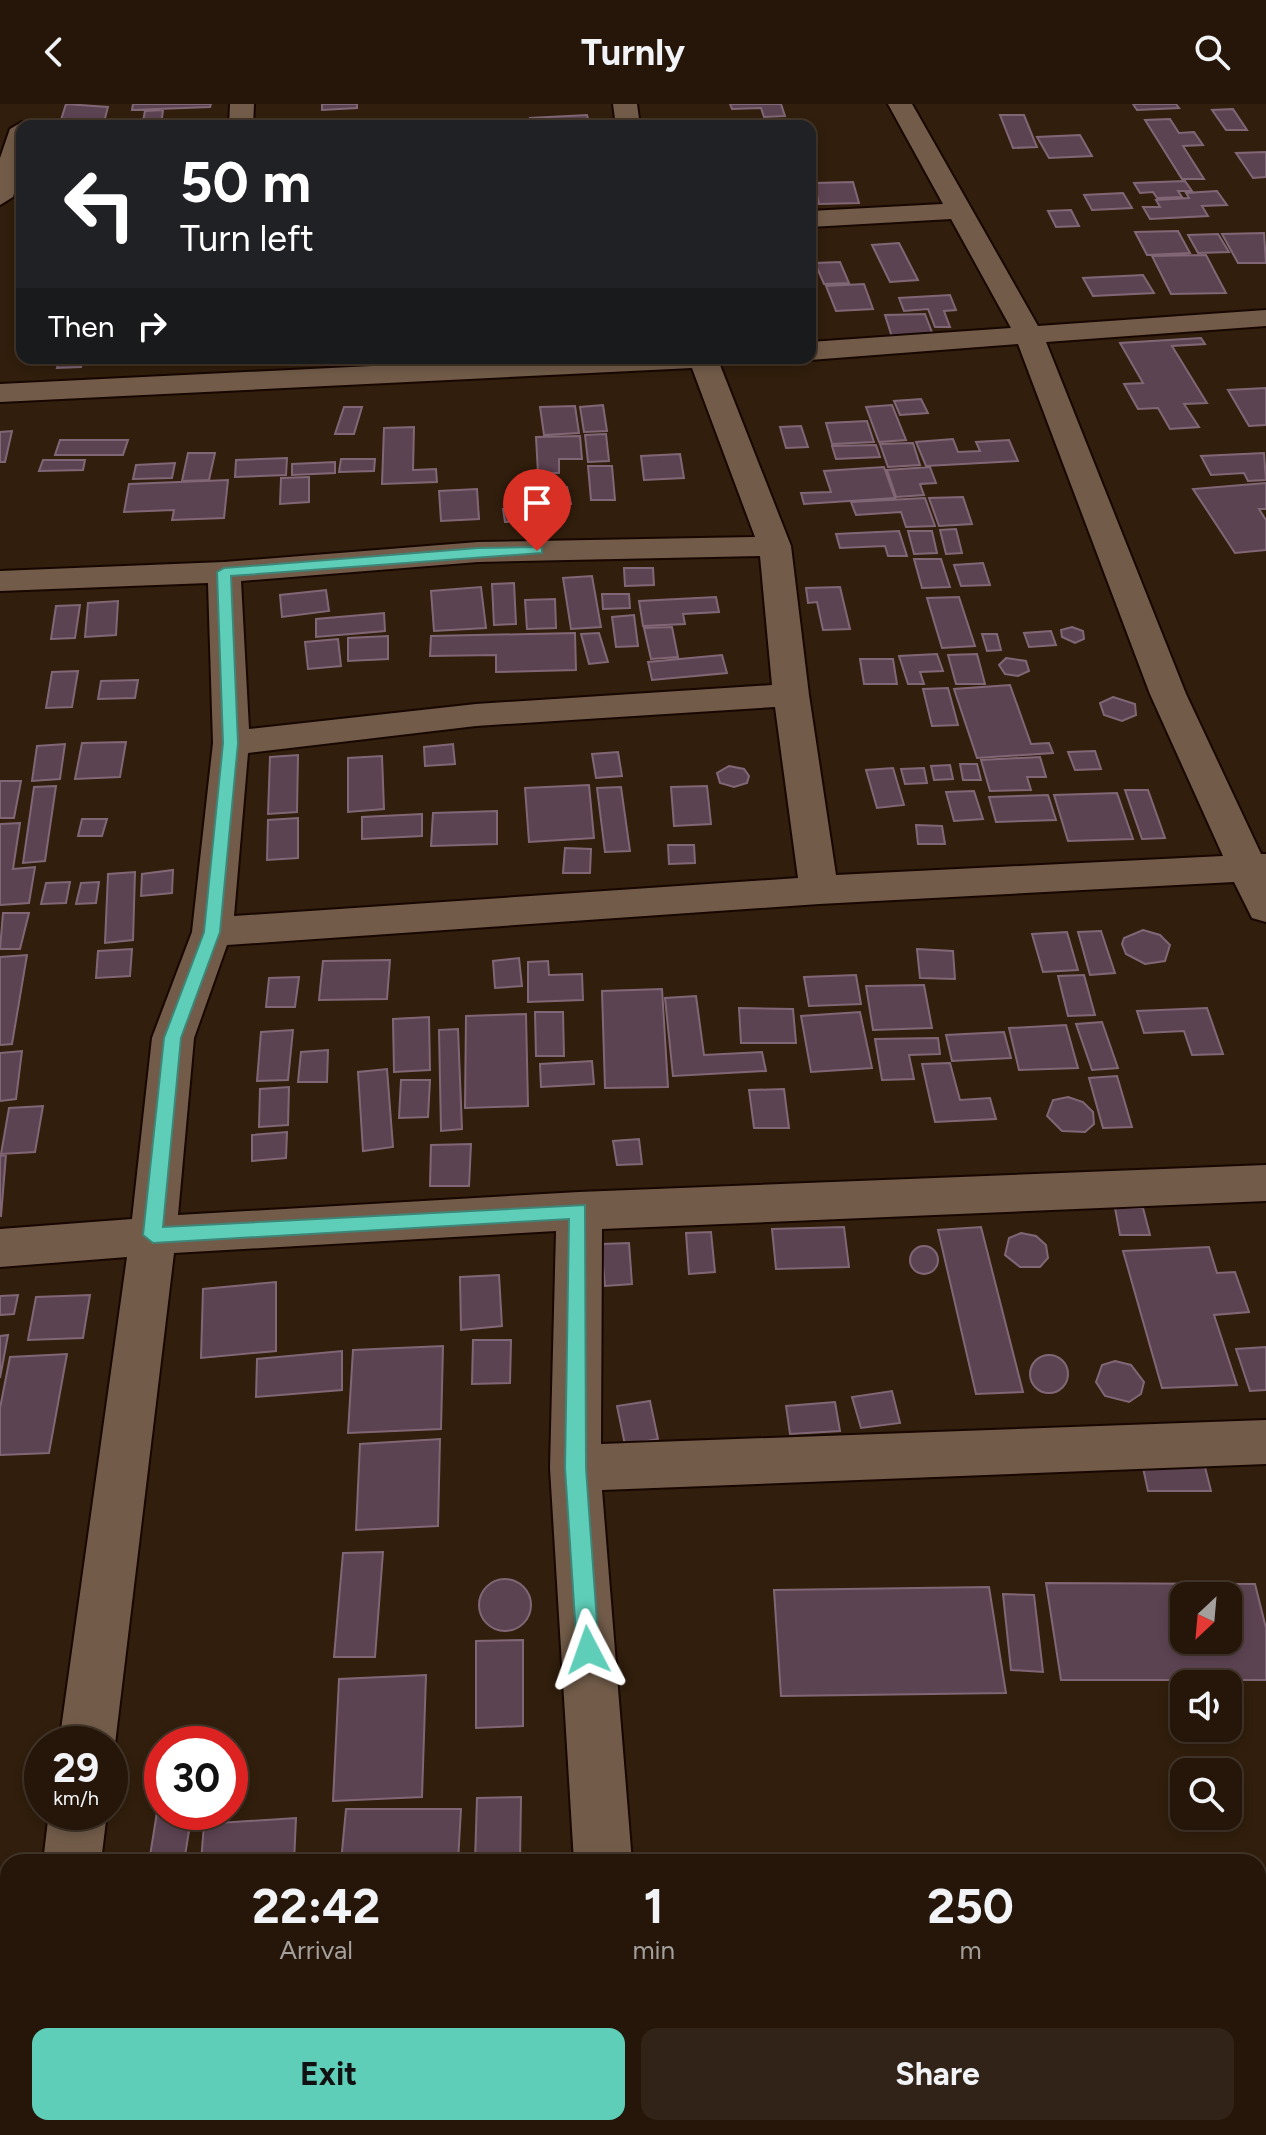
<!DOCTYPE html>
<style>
body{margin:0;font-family:Figtree,sans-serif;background:#312317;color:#f1f3f6;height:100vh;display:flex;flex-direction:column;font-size:30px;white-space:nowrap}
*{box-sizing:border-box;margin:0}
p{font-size:26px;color:#a39f9c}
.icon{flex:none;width:44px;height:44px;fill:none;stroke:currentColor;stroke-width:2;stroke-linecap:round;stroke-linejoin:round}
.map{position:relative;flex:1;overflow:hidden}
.drawer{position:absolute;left:0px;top:1750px;width:1266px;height:282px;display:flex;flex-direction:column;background:#251609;border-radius:24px 24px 0 0;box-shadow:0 4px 12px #0003,0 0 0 2px #42352a}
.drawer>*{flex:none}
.banner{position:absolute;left:16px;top:16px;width:800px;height:244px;border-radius:16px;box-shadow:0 4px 12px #0003,0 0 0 2px #42352a;background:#202124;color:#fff;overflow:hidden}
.needle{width:52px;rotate:206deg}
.tools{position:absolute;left:1170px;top:1478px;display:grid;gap:16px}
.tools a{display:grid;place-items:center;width:72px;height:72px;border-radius:16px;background:#251609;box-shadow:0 4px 12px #0003,0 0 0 2px #42352a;font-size:40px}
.speed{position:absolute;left:24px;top:1622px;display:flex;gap:16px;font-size:40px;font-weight:700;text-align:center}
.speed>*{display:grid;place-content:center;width:104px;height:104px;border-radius:50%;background:#251609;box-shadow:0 4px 12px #0003,0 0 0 2px #42352a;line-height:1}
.speed small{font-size:20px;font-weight:400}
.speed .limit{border:12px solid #d22;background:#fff;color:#111}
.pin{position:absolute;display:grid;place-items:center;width:68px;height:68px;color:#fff;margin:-82px -34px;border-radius:50% 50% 50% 0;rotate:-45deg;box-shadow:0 0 8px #0007}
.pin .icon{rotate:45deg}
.me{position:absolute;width:88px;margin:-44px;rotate:356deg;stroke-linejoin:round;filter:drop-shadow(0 0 6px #0008)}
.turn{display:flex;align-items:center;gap:28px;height:168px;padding:0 32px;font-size:36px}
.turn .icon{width:104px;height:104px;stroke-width:2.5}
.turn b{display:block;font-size:56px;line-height:68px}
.then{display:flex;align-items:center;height:76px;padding:0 32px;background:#0003;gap:16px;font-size:30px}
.eta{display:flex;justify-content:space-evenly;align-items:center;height:136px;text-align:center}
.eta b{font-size:48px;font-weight:700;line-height:56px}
.cta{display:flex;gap:16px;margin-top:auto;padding:16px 32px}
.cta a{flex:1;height:92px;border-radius:16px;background:#5eceb8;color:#111;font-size:32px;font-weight:700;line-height:92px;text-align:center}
.cta a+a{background:#312317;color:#f1f3f6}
header{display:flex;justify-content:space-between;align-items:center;height:104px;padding:0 32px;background:#251609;font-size:36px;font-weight:700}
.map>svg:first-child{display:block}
.building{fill:#5c4352;stroke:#816776;stroke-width:2;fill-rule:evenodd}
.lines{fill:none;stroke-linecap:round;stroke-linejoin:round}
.street-casing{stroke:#180700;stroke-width:4}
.street{fill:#725c49;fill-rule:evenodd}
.route{fill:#5eceb8;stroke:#3d8678;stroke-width:2}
</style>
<header><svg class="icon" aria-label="back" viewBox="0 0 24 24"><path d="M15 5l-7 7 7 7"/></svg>Turnly<svg class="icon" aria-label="search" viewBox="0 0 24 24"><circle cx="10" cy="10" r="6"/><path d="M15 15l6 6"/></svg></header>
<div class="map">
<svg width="1266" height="2031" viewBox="0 0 1266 2031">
<rect width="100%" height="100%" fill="#311e0c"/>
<path class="building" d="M 66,0 L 108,3 L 103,22 L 59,22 Z
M 133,0 L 211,0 L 210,3 L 132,6 Z
M 322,0 L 357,0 L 357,4 L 322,6 Z
M 730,0 L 781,0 L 785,12 L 764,13 L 761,4 L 732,5 Z
M 1133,0 L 1176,0 L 1179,4 L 1137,6 Z
M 1233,5 L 1247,26 L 1226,26 L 1212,6 Z
M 163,6 L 161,22 L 142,22 L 145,7 Z
M 587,11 L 590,22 L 532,22 L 530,14 Z
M 1000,11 L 1024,11 L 1037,43 L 1013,44 Z
M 366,15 L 366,22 L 321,22 L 321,16 Z
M 1170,15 L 1179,29 L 1194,28 L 1203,41 L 1183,42 L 1204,75 L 1182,75 L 1145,16 Z
M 1080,31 L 1092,52 L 1049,54 L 1037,33 Z
M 1266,48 L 1266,73 L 1253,74 L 1236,49 Z
M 1185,77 L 1192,87 L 1178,87 L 1182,93 L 1157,94 L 1153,88 L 1140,89 L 1134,79 Z
M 853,78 L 859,99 L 819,100 L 814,79 Z
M 1217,87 L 1227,101 L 1202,102 L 1208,112 L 1150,115 L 1143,103 L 1160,103 L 1156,96 L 1189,94 L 1186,89 Z
M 1123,89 L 1132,104 L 1092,106 L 1084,91 Z
M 1071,106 L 1079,122 L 1056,123 L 1048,107 Z
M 1178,127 L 1190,149 L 1147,151 L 1135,128 Z
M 1264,129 L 1266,159 L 1238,159 L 1222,130 Z
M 1218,130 L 1229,148 L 1198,149 L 1188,131 Z
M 899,139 L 918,176 L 890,178 L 872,141 Z
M 1206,151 L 1226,189 L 1171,190 L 1152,152 Z
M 840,158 L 849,179 L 824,180 L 815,159 Z
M 1143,171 L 1154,189 L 1093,192 L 1083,174 Z
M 864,180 L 873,205 L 836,207 L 826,182 Z
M 950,191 L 956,206 L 944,207 L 950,223 L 935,223 L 928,205 L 904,207 L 899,194 Z
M 925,210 L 933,231 L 892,233 L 885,211 Z
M 1201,234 L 1205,240 L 1172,242 L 1207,299 L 1184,300 L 1199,323 L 1170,325 L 1158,304 L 1138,305 L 1124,280 L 1143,279 L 1120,239 Z
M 60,254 L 83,254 L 81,263 L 57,264 Z
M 1266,284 L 1266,321 L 1249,322 L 1228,286 Z
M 921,295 L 928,309 L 900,311 L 894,297 Z
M 603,301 L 607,327 L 584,328 L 580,303 Z
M 892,301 L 906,336 L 879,338 L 866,303 Z
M 575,302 L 579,329 L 544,331 L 540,303 Z
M 344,303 L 362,303 L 354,330 L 335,330 Z
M 867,317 L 874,338 L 832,340 L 826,319 Z
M 801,322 L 808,343 L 786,344 L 780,323 Z
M 414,323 L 413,366 L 436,365 L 437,378 L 382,380 L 384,324 Z
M 12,327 L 5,358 L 0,358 L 0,328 Z
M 606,330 L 609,357 L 588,358 L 585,331 Z
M 580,332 L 582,355 L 559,355 L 559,369 L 538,369 L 536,333 Z
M 953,335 L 958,348 L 980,347 L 976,338 L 1009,336 L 1018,357 L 926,362 L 916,338 Z
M 60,336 L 128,336 L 123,351 L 55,351 Z
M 913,339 L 920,361 L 888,363 L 880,340 Z
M 876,341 L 880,353 L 836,355 L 832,342 Z
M 188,349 L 215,349 L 209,376 L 182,377 Z
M 1264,349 L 1266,376 L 1248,377 L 1244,369 L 1211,371 L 1201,352 Z
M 680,350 L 684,374 L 644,376 L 641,352 Z
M 287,354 L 286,371 L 235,373 L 236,356 Z
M 341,355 L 375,355 L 374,367 L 339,368 Z
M 43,356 L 85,356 L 83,366 L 39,367 Z
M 335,358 L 335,369 L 292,371 L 292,360 Z
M 175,359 L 172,374 L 133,375 L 136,361 Z
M 588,362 L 612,362 L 615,396 L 591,396 Z
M 884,363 L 895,394 L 804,400 L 801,389 L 831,388 L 824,367 Z
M 930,363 L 936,379 L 920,380 L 924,391 L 896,393 L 887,366 Z
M 309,373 L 309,398 L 280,400 L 281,374 Z
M 228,376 L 224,414 L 172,416 L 174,406 L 124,408 L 129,380 Z
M 1266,379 L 1266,405 L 1259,405 L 1266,416 L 1266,446 L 1235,449 L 1193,385 Z
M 567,383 L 571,400 L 544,403 L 539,385 Z
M 477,385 L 479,415 L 441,417 L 439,387 Z
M 963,393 L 972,420 L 939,422 L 929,394 Z
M 925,394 L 935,422 L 906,423 L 901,408 L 856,411 L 851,398 Z
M 521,404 L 523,417 L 505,418 L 503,405 Z
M 956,425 L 962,449 L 946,450 L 940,426 Z
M 899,427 L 907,452 L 888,452 L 885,442 L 840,444 L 836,430 Z
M 908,427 L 932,427 L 937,449 L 914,450 Z
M 914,455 L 941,455 L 950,483 L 922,484 Z
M 983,459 L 990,481 L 961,482 L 954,461 Z
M 624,464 L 653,464 L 654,481 L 625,482 Z
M 592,472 L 601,523 L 571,525 L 563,474 Z
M 514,479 L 516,520 L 494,521 L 492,480 Z
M 481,483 L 486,524 L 434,527 L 431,487 Z
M 840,483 L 850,525 L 823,526 L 817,498 L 808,499 L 806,484 Z
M 326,486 L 329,507 L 282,513 L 280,491 Z
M 602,490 L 629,490 L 630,504 L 603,505 Z
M 716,493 L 719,508 L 683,510 L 685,520 L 643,522 L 639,497 Z
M 959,493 L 975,542 L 942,544 L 927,494 Z
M 555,495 L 556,524 L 527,525 L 525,496 Z
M 118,497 L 116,531 L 85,533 L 88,499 Z
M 80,501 L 75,534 L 51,535 L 56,502 Z
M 384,509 L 385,527 L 316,533 L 316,515 Z
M 634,511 L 638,542 L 616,543 L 612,513 Z
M 672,523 L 678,553 L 651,555 L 644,524 Z
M 1072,523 L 1083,527 L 1084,535 L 1075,539 L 1062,533 L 1061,526 Z
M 1051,527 L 1056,541 L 1029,543 L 1024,529 Z
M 575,529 L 576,566 L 496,568 L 496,551 L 430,552 L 431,532 Z
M 599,529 L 608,558 L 589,560 L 581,530 Z
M 982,530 L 997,530 L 1001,546 L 987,547 Z
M 388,532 L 388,555 L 348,557 L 348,534 Z
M 338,535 L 341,562 L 308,565 L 305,538 Z
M 937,550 L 943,567 L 920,568 L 924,580 L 908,580 L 899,552 Z
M 977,550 L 985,580 L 956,580 L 948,551 Z
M 722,551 L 727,569 L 652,576 L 648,558 Z
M 1006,554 L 1026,557 L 1029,567 L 1018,572 L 1005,570 L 999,561 Z
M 860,555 L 893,555 L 897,580 L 864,580 Z
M 78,567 L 72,603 L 46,604 L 52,568 Z
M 138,576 L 135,594 L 98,595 L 101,577 Z
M 1010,581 L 1031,640 L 1049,639 L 1053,649 L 977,654 L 954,585 Z
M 948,584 L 958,621 L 932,622 L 923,585 Z
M 1113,593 L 1135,600 L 1136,611 L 1122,617 L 1104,611 L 1100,599 Z
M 126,638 L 120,673 L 75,675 L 82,639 Z
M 65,640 L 60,675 L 32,677 L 37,642 Z
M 453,640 L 455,660 L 425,662 L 424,643 Z
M 1095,647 L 1101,665 L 1075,666 L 1068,648 Z
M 618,648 L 622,672 L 596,674 L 592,650 Z
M 298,651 L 297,708 L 268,710 L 270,653 Z
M 382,652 L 384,705 L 348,708 L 348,654 Z
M 1040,653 L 1046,673 L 1027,673 L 1031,686 L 990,687 L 981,656 Z
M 960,660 L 977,660 L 981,676 L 963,676 Z
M 950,661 L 953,675 L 934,676 L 931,662 Z
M 729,662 L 744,665 L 749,672 L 747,679 L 734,683 L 720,679 L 717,669 Z
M 893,664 L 904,701 L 877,704 L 866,666 Z
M 924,664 L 927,679 L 905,680 L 901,665 Z
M 0,677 L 21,677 L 14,714 L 0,714 Z
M 589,681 L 594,734 L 529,738 L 525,684 Z
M 56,682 L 45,757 L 23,759 L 34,683 Z
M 707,682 L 711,720 L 674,722 L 671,683 Z
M 621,683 L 630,747 L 605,748 L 597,684 Z
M 1125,686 L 1148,686 L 1165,734 L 1142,735 Z
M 974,687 L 983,715 L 954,717 L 946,688 Z
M 1117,689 L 1133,735 L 1068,737 L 1054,691 Z
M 1048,691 L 1056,716 L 996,718 L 989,693 Z
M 497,707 L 497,740 L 431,742 L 433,709 Z
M 422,710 L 422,732 L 362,735 L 362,713 Z
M 298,714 L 298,754 L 267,756 L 268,716 Z
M 82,715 L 107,715 L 102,732 L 78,732 Z
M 20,719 L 13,765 L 35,763 L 29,799 L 0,801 L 0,720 Z
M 916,721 L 942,722 L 945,740 L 918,740 Z
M 668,741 L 694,741 L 695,759 L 669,760 Z
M 565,744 L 591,745 L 590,769 L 563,769 Z
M 173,766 L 172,789 L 141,792 L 142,770 Z
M 135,768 L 133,836 L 105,839 L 108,770 Z
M 70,778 L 66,799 L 41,800 L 46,779 Z
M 99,778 L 96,799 L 76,800 L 81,779 Z
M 3,809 L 29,809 L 20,845 L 0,845 Z
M 1143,826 L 1160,831 L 1170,841 L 1165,857 L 1145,860 L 1126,850 L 1122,840 L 1124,834 Z
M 1101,827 L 1115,869 L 1090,871 L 1078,828 Z
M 1067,828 L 1078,866 L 1043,868 L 1032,830 Z
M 132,845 L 130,872 L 96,874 L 98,847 Z
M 917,845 L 953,847 L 955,875 L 920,874 Z
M 27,851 L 12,940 L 0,941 L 0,853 Z
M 519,854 L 522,882 L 495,884 L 493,857 Z
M 390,856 L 387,895 L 319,896 L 323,857 Z
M 548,857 L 549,871 L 582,870 L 583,896 L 528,898 L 528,858 Z
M 856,871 L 861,900 L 809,902 L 804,873 Z
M 1084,871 L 1095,911 L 1068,912 L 1058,872 Z
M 299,873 L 295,903 L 266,903 L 269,874 Z
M 924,881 L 932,924 L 873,926 L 866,882 Z
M 662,885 L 668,983 L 605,984 L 602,887 Z
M 696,892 L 704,951 L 762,948 L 766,967 L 673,972 L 665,894 Z
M 739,904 L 793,905 L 796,939 L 741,939 Z
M 1207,904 L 1223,950 L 1192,951 L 1184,927 L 1144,929 L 1137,907 Z
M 535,908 L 563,908 L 564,952 L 536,952 Z
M 860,908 L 872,964 L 811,968 L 801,912 Z
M 526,910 L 528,1002 L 465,1004 L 466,912 Z
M 429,913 L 430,966 L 394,968 L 393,915 Z
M 1102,918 L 1118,964 L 1092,966 L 1076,920 Z
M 1066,921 L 1078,964 L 1019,966 L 1009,924 Z
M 458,925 L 462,1025 L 441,1027 L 439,926 Z
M 293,926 L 288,976 L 257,977 L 261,928 Z
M 1004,928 L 1011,954 L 952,957 L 946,931 Z
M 938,934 L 940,950 L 909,951 L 914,975 L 882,976 L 875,935 Z
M 328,946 L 327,978 L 298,978 L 301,948 Z
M 22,947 L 16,995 L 0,997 L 0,949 Z
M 592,957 L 594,980 L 541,983 L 540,960 Z
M 950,959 L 960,996 L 990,994 L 996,1015 L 935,1018 L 922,960 Z
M 387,965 L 393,1043 L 363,1047 L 358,968 Z
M 1117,972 L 1132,1023 L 1103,1024 L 1089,974 Z
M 401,976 L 430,976 L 428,1013 L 399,1014 Z
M 289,983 L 288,1021 L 259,1023 L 260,985 Z
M 784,985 L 789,1024 L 754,1024 L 749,986 Z
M 1068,993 L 1083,998 L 1093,1008 L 1094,1020 L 1085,1028 L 1062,1027 L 1047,1012 L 1053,996 Z
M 43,1002 L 35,1048 L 1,1050 L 9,1004 Z
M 287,1028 L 286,1054 L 252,1057 L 252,1031 Z
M 639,1035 L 642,1060 L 617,1061 L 613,1037 Z
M 471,1040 L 469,1082 L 430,1082 L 431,1041 Z
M 6,1051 L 1,1112 L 0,1112 L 0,1052 Z
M 1115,1104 L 1143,1104 L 1150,1131 L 1120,1131 Z
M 844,1123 L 849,1163 L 776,1165 L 772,1125 Z
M 981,1123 L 1023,1288 L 976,1290 L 938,1126 Z
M 711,1128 L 715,1168 L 689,1170 L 686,1129 Z
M 1021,1129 L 1036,1132 L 1046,1141 L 1048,1154 L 1040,1163 L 1020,1163 L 1005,1151 L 1009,1134 Z
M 629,1139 L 632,1180 L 605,1182 L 601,1140 Z
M910 1156a14 14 0 1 1 28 0a14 14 0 1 1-28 0Z
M 1209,1143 L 1217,1169 L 1235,1168 L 1249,1208 L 1214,1211 L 1237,1281 L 1162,1284 L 1123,1147 Z
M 499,1171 L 502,1222 L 461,1226 L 460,1173 Z
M 276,1178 L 276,1247 L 201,1254 L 203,1185 Z
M 18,1191 L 14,1210 L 0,1211 L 0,1192 Z
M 90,1191 L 83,1234 L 28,1236 L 36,1193 Z
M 8,1231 L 0,1274 L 0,1232 Z
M 473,1236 L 511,1236 L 510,1279 L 472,1280 Z
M 443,1242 L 441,1325 L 348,1329 L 353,1246 Z
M 1266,1243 L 1266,1286 L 1250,1287 L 1236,1245 Z
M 342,1247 L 342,1286 L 256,1293 L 257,1255 Z
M 67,1250 L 49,1349 L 0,1351 L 0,1304 L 10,1253 Z
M1030 1270a19 19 0 1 1 38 0a19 19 0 1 1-38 0Z
M 1115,1257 L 1131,1261 L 1144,1278 L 1141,1290 L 1129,1298 L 1105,1292 L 1096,1278 L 1102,1261 Z
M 892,1287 L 900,1319 L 861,1324 L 852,1293 Z
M 650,1297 L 658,1335 L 625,1341 L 617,1302 Z
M 835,1298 L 840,1327 L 790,1330 L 786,1302 Z
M 440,1335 L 438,1422 L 356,1426 L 360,1340 Z
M 1142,1359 L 1204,1359 L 1211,1387 L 1148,1387 Z
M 383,1448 L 375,1553 L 334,1553 L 343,1449 Z
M479 1501a26 26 0 1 1 52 0a26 26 0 1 1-52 0Z
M 1046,1479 L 1255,1480 L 1266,1524 L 1266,1576 L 1061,1576 ZM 1184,1492 L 1228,1492 L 1228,1536 L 1184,1536 Z
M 989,1483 L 1006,1589 L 781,1592 L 774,1486 Z
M 1003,1490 L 1034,1491 L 1043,1568 L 1011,1566 Z
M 523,1536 L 523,1622 L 476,1624 L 476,1537 Z
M 426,1571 L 422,1693 L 333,1697 L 339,1575 Z
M 521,1693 L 520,1758 L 475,1758 L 477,1694 Z
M 158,1702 L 162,1702 L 162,1708 L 192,1708 L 184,1758 L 149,1758 Z
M 346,1705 L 461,1705 L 458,1758 L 341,1758 Z
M 296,1714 L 294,1758 L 201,1758 L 204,1720 Z
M 1258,1838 L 1266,1838 L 1266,1958 L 1258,1958 Z
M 177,2024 L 176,2031 L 121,2031 L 121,2028 Z
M 263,2024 L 320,2024 L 320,2031 L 262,2031 Z
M 335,2024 L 395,2024 L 394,2031 L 335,2031 Z
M 414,2024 L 466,2024 L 466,2031 L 414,2031 Z"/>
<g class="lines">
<defs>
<path id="street" d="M 230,0 L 254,0 L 253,22 L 229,22 Z
M 613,0 L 637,0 L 640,22 L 616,22 Z
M 888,0 L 912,0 L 1038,222 L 1266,206 L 1266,222 L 1046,238 L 1186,590 L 1261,750 L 1266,750 L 1266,818 L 1252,814 L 1234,778 L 819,800 L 227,841 L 194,934 L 178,1111 L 579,1088 L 1266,1061 L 1266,1097 L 602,1125 L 601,1340 L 1266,1316 L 1266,1360 L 602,1386 L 632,1758 L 574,1758 L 550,1364 L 556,1127 L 174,1149 L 115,1640 L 110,1652 L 110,1640 L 59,1640 L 127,1153 L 0,1163 L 0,1125 L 132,1115 L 152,934 L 192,828 L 213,639 L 208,479 L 0,487 L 0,467 L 224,458 L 478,438 L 755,433 L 692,264 L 0,298 L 0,280 L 534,254 L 726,254 L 720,261 L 791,442 L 809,591 L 836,771 L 1223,752 L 1150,590 L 1018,240 L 810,256 L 803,254 L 810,254 L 810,238 L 1011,224 L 951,115 L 810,123 L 810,107 L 943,100 ZM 760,452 L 772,581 L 476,600 L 249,625 L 241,477 L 478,458 ZM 775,603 L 798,774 L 234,812 L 248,649 L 476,622 Z
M 22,18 L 32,22 L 22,22 L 22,64 L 13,93 L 0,101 L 0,54 L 10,25 Z
M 49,1708 L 107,1708 L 101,1758 L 43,1758 Z
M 11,2024 L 75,2024 L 75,2031 L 11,2031 Z
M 590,2024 L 654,2024 L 655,2031 L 591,2031 Z"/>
</defs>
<use href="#street" class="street-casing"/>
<use href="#street" class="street"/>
</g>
<path class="route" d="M 537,443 L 542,444 L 542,449 L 231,472 L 238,639 L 220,828 L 181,934 L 163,1123 L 585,1101 L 586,1364 L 599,1546 L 596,1554 L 588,1557 L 580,1554 L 577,1546 L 565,1364 L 569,1115 L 153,1139 L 143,1131 L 164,934 L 204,828 L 223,639 L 217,468 L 224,464 L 478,444 Z"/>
</svg>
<div class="tools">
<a><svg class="needle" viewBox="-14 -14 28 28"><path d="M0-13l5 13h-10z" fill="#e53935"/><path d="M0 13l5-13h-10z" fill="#a39f9c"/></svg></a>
<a><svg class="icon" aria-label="sound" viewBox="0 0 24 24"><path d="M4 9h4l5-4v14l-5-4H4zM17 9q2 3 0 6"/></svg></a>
<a><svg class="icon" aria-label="search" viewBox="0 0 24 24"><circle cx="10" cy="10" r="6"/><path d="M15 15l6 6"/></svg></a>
</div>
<div class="speed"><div>29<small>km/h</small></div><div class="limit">30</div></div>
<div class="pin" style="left:537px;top:447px;background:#d93025"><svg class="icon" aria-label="arrive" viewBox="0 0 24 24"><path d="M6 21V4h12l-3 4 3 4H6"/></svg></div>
<svg class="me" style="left:588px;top:1546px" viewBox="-20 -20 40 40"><path d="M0-17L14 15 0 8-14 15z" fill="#5eceb8" stroke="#fff" stroke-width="4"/></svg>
<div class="banner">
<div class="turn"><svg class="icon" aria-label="left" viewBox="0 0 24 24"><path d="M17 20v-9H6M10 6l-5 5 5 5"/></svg><div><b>50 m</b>Turn left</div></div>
<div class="then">Then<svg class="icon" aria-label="right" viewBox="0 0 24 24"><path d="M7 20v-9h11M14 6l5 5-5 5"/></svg></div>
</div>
<section class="drawer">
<div class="eta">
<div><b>22:42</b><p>Arrival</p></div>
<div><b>1</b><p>min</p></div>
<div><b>250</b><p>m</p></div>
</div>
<div class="cta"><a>Exit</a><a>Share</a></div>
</section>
</div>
